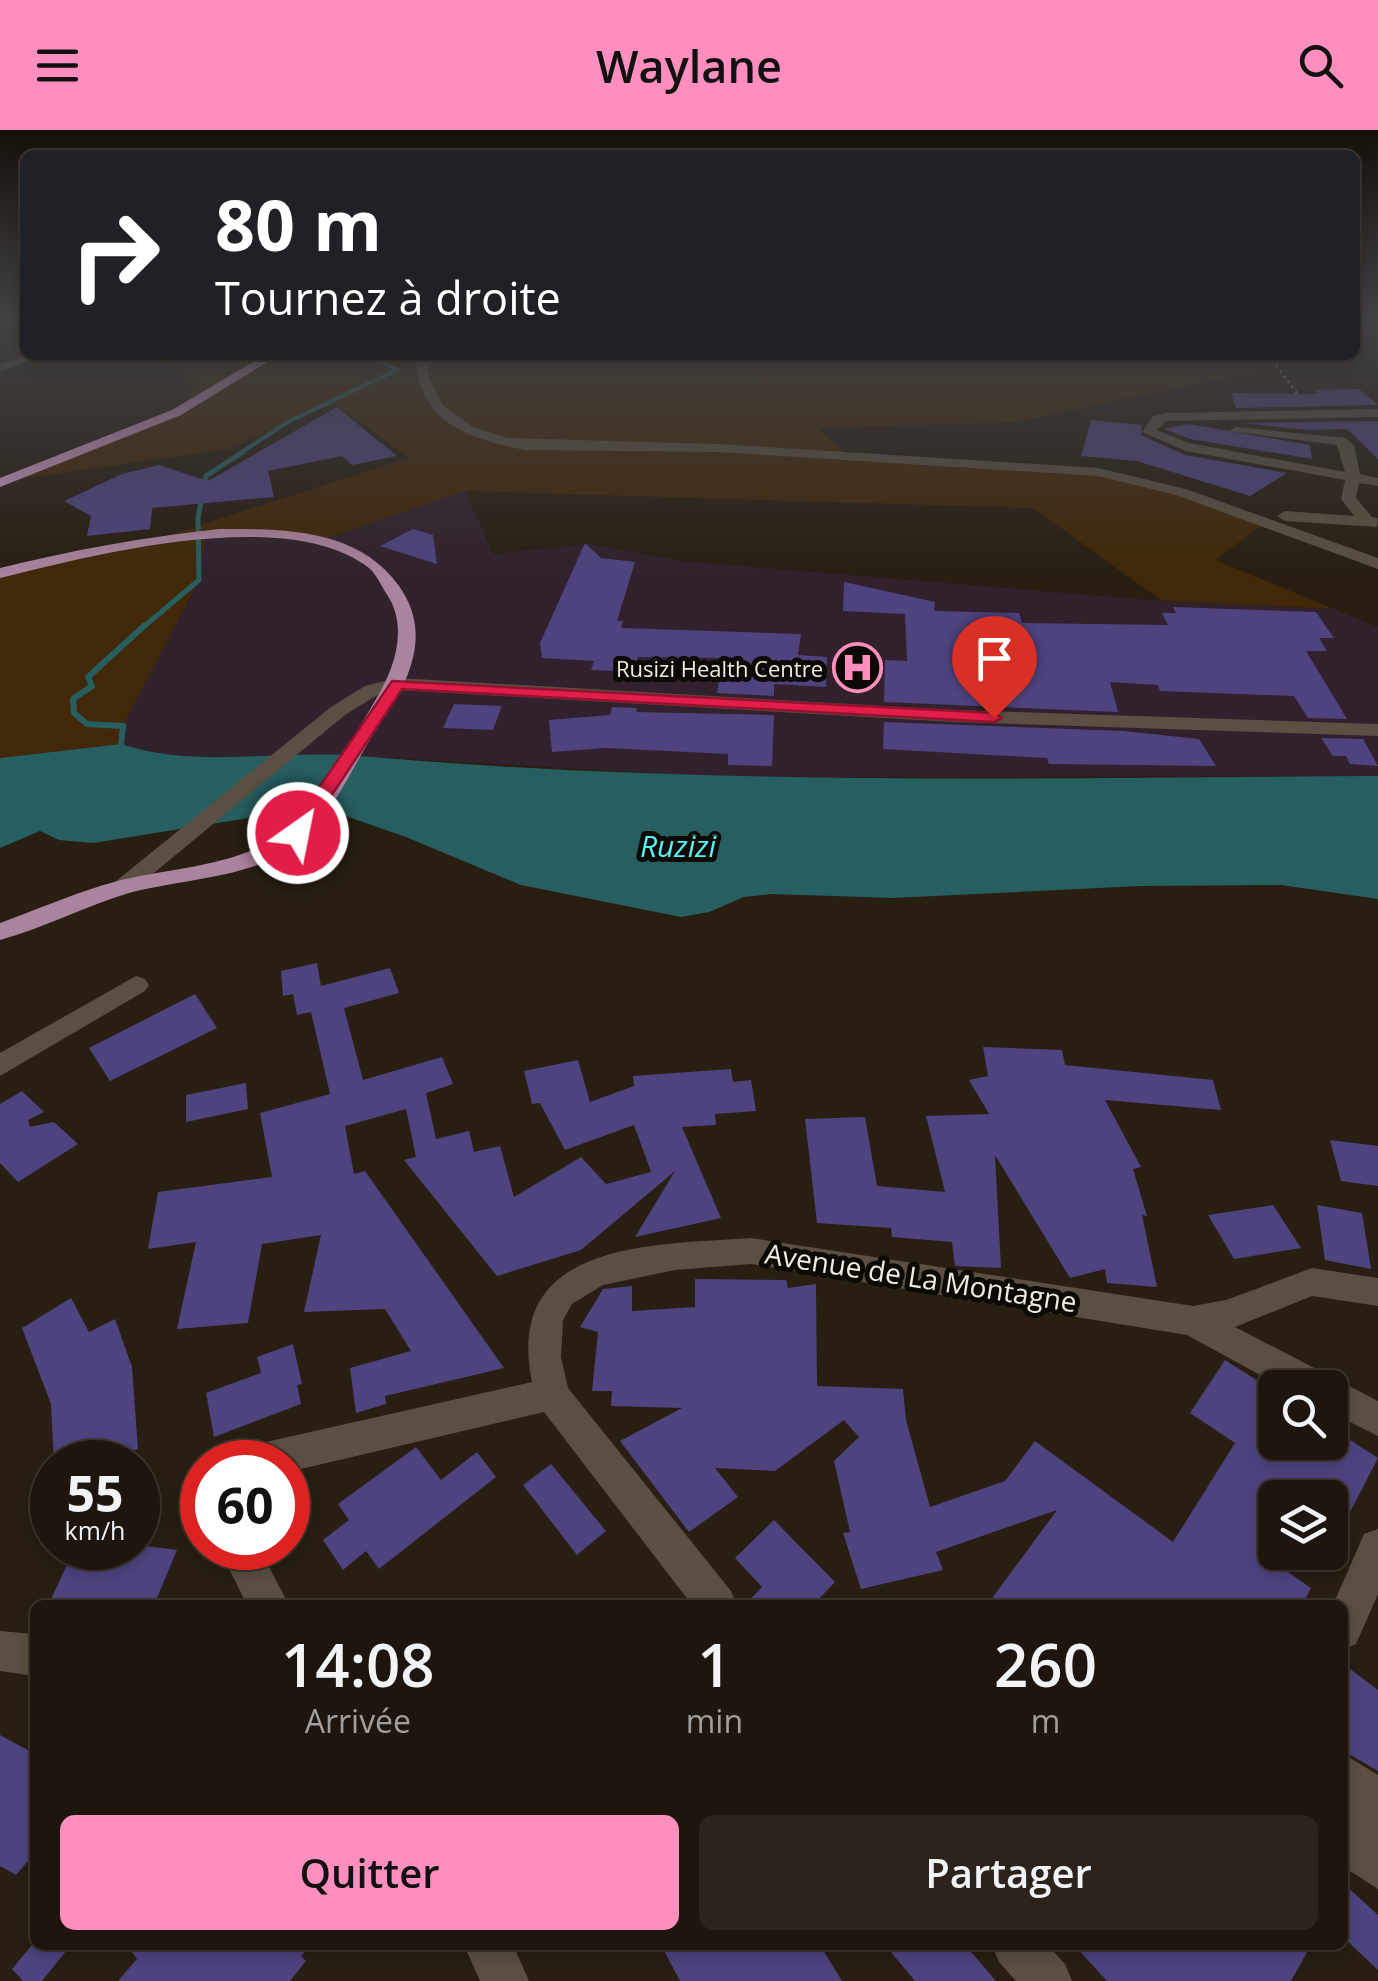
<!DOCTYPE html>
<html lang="fr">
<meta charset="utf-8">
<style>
body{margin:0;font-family:"Open Sans",sans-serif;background:#2b231c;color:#f1f3f6;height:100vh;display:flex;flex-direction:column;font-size:38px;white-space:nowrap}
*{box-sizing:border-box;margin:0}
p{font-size:32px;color:#a19f9e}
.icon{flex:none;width:55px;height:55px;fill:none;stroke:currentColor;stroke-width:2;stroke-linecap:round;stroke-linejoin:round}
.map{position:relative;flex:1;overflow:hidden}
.drawer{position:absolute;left:30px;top:1470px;width:1318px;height:350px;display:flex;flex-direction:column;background:#1e160e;border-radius:15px;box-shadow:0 5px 15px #0003,0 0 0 2px #3c352e}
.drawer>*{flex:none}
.top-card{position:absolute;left:20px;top:20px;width:1340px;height:210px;border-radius:15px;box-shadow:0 5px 15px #0003,0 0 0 2px #3c352e;background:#202124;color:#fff;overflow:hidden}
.tools{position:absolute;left:1258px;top:1240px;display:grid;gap:20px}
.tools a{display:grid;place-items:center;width:90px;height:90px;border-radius:15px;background:#1e160e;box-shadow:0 5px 15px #0003,0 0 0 2px #3c352e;font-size:50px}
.speed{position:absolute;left:30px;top:1310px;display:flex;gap:20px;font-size:50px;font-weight:700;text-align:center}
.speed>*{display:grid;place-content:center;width:130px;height:130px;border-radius:50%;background:#1e160e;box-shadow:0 5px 15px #0003,0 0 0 2px #3c352e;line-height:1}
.speed small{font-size:25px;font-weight:400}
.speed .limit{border:15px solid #d22;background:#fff;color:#111}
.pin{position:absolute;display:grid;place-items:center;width:85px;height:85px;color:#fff;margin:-102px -42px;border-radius:50% 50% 50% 0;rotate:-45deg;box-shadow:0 0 10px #0007}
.pin .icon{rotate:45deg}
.me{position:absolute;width:110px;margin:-55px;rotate:33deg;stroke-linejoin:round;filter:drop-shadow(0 0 8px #0008)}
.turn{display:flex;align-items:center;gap:35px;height:210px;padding:0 30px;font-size:45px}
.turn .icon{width:130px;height:130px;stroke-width:2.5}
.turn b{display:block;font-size:70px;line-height:85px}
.eta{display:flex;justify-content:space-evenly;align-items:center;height:170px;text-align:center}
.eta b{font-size:60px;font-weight:600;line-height:70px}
.cta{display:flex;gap:20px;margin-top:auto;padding:20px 30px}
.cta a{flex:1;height:115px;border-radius:15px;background:#fe8ebd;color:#111;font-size:40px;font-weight:600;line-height:115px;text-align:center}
.cta a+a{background:#2b231c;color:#f1f3f6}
header{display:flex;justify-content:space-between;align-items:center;height:130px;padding:0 30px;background:#fe8ebd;color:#111;font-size:45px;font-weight:600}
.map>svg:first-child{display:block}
.commercial{fill:#30212d}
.green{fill:#402808}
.water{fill:#275f61}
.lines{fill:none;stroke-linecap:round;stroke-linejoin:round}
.stream-far2{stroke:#275f61;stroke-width:4}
.stream-far1{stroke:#275f61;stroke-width:5}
.stream{stroke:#275f61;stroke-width:6}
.building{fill:#4e437f}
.path{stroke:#888076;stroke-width:2.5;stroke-dasharray:2.5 4;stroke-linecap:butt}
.minor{fill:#5a4f42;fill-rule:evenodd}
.primary{fill:#aa839e;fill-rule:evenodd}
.trunk{fill:#c594bd;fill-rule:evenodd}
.route{fill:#e11d48;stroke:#92132f;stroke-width:2.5}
.labels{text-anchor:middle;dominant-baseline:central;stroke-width:10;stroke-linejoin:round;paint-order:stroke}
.far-poi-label{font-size:22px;fill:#f1eae2;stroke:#0d0905;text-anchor:end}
.street-label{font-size:28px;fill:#f1eae2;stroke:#0d0905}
.water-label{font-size:30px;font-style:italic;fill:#59f3fa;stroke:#0d0905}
</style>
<header><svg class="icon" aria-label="menu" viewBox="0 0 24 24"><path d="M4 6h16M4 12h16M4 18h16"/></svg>Waylane<svg class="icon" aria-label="search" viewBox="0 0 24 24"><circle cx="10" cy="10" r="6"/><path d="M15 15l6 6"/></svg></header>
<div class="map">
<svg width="1378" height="1851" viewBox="0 0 1378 1851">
<rect width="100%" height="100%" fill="#281e12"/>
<path class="commercial" d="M 465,361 L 493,424 L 591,414 L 680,431 L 1162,471 L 1334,479 L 1378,497 L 1378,646 L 725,647 L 355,626 L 188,626 L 135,622 L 121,614 L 123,596 L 205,405 L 316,411 Z"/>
<path class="green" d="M 140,225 L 1268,225 L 1278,241 L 1233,246 L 1017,292 L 817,298 L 850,327 L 1134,348 L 1267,392 L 1215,430 L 1334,479 L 1162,471 L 1033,378 L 465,361 L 316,412 L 284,406 L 205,405 L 199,450 L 123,596 L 121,614 L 0,628 L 0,443 L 163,407 L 409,328 L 334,273 L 230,319 L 5,351 L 189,274 L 195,252 L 176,238 Z"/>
<path class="water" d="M 121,614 C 196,639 281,619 360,626 C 698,656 1039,648 1378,646 L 1378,769 L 1281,755 L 1139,756 L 893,768 L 771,764 L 744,767 L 709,782 L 681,787 L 521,755 L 406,707 L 343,685 L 305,679 L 93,713 L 59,710 L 40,701 L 0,718 L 0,628 Z"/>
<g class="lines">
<path class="stream-far2" d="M 239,324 L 288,292 L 397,240 L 371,225"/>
<path class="stream-far1" d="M 141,499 L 199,450 L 198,388 L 206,346 L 243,322"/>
<path class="stream" d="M 120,625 L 123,596 L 87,594 L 74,583 L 73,569 L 92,556 L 88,547 L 144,496"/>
</g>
<path class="building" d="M 1359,259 L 1378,275 L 1236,278 L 1231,263 L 1320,264 L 1314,260 Z
M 337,277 L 397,326 L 352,335 L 342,326 L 268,341 L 274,367 L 152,378 L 150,399 L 87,406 L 91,386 L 64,371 L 122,344 L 159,335 L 208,351 Z
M 1091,290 L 1142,295 L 1141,305 L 1185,325 L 1287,343 L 1250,366 L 1137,331 L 1081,326 Z
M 1378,291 L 1378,329 L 1347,299 L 1307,300 L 1242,293 Z
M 1188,294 L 1310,315 L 1312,329 L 1190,309 L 1164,299 Z
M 413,399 L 433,405 L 437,434 L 380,416 Z
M 585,413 L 601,428 L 635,432 L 617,491 L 623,491 L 621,498 L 801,504 L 798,525 L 827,527 L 826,557 L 774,554 L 774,566 L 717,563 L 723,528 L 638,527 L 634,542 L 591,540 L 594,531 L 542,528 L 540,513 Z
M 844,452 L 935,472 L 934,481 L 1019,483 L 1022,493 L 1168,495 L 1162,483 L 1176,483 L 1173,477 L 1316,482 L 1334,508 L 1319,508 L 1327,521 L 1306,521 L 1347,589 L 1308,588 L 1294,566 L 1160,561 L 1158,555 L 1110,552 L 1118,582 L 884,572 L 885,530 L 907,531 L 905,484 L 843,481 Z
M 454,574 L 502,576 L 493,600 L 443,598 Z
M 612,577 L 637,578 L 636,582 L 774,585 L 772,636 L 728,635 L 728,624 L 606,618 L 552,622 L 549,590 L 610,585 Z
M 884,592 L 1123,601 L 1199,609 L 1216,636 L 1049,634 L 1047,628 L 883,619 Z
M 1321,608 L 1363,609 L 1378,636 L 1350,634 L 1346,626 L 1333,626 Z
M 317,833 L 321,856 L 390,838 L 399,863 L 344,878 L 363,950 L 442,927 L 453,954 L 426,963 L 436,1009 L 469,1001 L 474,1022 L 500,1016 L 514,1067 L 581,1027 L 606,1054 L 651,1042 L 634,995 L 565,1020 L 540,973 L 532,974 L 524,941 L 578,930 L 590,972 L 634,956 L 633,946 L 731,939 L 733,952 L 751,950 L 756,981 L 715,984 L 716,995 L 682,997 L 721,1088 L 635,1107 L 675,1041 L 581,1120 L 497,1146 L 404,1030 L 416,1027 L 406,979 L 345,996 L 354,1044 L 365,1041 L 504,1238 L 385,1266 L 386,1274 L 356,1283 L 350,1238 L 411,1221 L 385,1179 L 304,1182 L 321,1105 L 262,1114 L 248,1193 L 177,1199 L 196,1112 L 148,1119 L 158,1062 L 272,1047 L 260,983 L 330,964 L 311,882 L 297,885 L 293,864 L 283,866 L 281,841 Z
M 195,864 L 217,898 L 110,951 L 89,918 Z
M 983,917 L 1062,920 L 1065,935 L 1213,950 L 1221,980 L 1105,970 L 1141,1037 L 1133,1039 L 1147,1086 L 1142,1085 L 1157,1157 L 1107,1153 L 1105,1139 L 1070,1148 L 995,1025 L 1001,1138 L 955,1136 L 952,1112 L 892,1107 L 891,1098 L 817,1093 L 805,989 L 865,987 L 877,1056 L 945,1062 L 926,986 L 989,984 L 969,950 L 988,946 Z
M 246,953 L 248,979 L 186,992 L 186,965 Z
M 22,961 L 44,982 L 28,990 L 30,997 L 54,992 L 78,1014 L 18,1052 L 0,1033 L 0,974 Z
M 1330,1010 L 1378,1016 L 1378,1056 L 1341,1051 Z
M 1273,1075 L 1301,1118 L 1234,1129 L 1208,1085 Z
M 1317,1075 L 1362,1083 L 1371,1139 L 1325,1130 Z
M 695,1149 L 786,1150 L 788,1158 L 816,1154 L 817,1256 L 903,1259 L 906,1290 L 930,1377 L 1005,1351 L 1035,1311 L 1173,1412 L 1235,1313 L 1190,1283 L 1225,1230 L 1275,1262 L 1275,1312 L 1330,1312 L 1330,1297 L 1378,1328 L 1347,1388 L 1330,1376 L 1330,1368 L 1275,1368 L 1272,1431 L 1311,1458 L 1302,1475 L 987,1475 L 1057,1380 L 936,1422 L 943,1440 L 861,1459 L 843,1403 L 850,1402 L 834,1331 L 859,1307 L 844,1290 L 775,1341 L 715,1338 L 738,1367 L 689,1402 L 620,1311 L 682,1278 L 611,1276 L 612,1261 L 592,1261 L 598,1202 L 580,1197 L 603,1159 L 632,1156 L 632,1181 L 695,1177 Z
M 71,1168 L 89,1202 L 115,1189 L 132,1237 L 138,1319 L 98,1332 L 54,1332 L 51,1274 L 22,1198 Z
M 293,1214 L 302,1254 L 297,1255 L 301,1274 L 214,1307 L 206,1263 L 261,1243 L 257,1227 Z
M 416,1317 L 441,1350 L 477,1322 L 496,1347 L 379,1439 L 366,1421 L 343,1440 L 323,1410 L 349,1390 L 338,1374 Z
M 551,1334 L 606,1401 L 577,1425 L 523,1355 Z
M 774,1390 L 835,1452 L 813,1475 L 745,1475 L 762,1457 L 735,1428 Z
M 138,1415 L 177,1420 L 154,1475 L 50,1471 L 75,1418 Z
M 1342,1533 L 1378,1560 L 1378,1641 L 1342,1620 Z
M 0,1605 L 35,1624 L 35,1723 L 16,1745 L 0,1736 Z
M 1342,1752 L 1378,1785 L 1378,1840 L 1342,1806 Z
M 32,1815 L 71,1815 L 42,1851 L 23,1851 L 12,1839 Z
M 127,1815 L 311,1815 L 301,1826 L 306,1831 L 290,1851 L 118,1851 L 137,1829 Z
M 661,1815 L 820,1815 L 842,1851 L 680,1851 Z
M 885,1815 L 965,1815 L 996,1851 L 915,1851 Z
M 1074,1815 L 1311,1815 L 1291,1851 L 1107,1851 Z"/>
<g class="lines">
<path class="path" d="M 1268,225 L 1299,266"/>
<path class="minor" d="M 27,225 L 45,225 L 0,242 L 0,234 Z
M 416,225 L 428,225 L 428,246 L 443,275 L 473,297 L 508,308 L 718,314 L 1098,338 L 1186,359 L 1378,428 L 1378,439 L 1176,365 L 1098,346 L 718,322 L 525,320 C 468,308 417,293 416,225 Z
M 1378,279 L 1378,287 L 1166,291 L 1157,300 L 1189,313 L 1345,342 L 1337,315 L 1229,301 L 1236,297 L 1346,308 L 1354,315 L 1360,344 L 1378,348 L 1378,356 L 1359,353 L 1356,368 L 1372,387 L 1378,388 L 1377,397 L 1285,391 L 1277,386 L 1285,381 L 1354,386 L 1341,369 L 1345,350 L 1186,321 L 1142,302 L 1153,286 L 1166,283 Z
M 397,548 L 955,580 L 1378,594 L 1378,606 L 955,592 L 397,560 L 379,564 L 345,585 L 131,762 L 115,762 L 111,757 L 115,752 L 331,577 L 365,556 Z
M 136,846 L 145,849 L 149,855 L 145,861 L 0,946 L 0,923 Z
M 751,1108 L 1193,1176 L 1226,1170 L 1312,1138 L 1378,1148 L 1378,1176 L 1312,1166 L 1235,1197 L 1378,1271 L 1378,1306 L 1330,1282 L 1330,1258 L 1284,1258 L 1187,1205 L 751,1134 L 675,1140 L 603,1155 L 572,1174 L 563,1190 L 561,1227 L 568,1258 L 731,1461 L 737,1475 L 692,1475 L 544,1282 L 288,1342 L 288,1332 L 239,1332 L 244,1320 L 257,1314 L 532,1252 C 503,1111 651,1115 751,1108 Z
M 1378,1399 L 1378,1464 L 1356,1514 L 1342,1520 L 1342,1475 L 1333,1475 L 1364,1404 Z
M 219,1418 L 259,1418 L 289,1475 L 247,1475 Z
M 0,1501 L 35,1504 L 35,1546 L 0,1541 Z
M 1342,1623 L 1378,1645 L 1378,1759 L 1342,1736 Z
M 464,1815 L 513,1815 L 529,1851 L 480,1851 Z
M 992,1815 L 1048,1815 L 1065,1834 L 1072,1851 L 1016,1851 L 999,1832 Z"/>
<path class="primary" d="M 219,399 C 284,399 358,398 399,456 C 416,480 420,506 411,535 C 403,562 385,585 371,608 C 351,640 332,685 303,710 C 256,749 186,748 129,763 C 85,776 44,798 0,810 L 0,793 C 38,779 75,763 114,752 C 170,737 239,738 287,700 C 316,677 356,603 376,569 C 395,538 409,496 386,463 C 381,455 376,444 369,438 C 287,374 93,425 0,448 L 0,438 C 73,420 145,407 219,399 Z"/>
<path class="trunk" d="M 265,225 L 279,225 L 181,285 L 0,357 L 0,348 L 172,280 Z"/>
</g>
<linearGradient id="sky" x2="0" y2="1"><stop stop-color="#16100a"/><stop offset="0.42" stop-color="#424144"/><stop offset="1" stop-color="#424144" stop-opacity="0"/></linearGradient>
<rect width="1378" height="446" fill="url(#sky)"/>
<path class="route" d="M 392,551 L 994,583 L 1002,588 L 994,592 L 402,559 L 304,707 L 291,707 L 288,703 Z"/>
<defs>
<symbol id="hospital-ring" viewBox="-11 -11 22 22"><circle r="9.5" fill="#0d0905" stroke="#fe8ebd" stroke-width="1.5"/><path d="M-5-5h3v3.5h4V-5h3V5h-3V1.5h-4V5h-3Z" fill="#fe8ebd"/></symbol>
</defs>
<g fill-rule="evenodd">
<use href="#hospital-ring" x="830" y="510" width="55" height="55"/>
</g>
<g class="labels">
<g class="far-poi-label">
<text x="823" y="538">Rusizi Health Centre</text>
</g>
<g class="street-label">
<text transform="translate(921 1147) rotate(9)">Avenue de La Montagne</text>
</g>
<g class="water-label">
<text x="678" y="715">Ruzizi</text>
</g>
</g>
</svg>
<div class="tools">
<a><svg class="icon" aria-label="search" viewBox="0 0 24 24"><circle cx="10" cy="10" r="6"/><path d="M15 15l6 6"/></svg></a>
<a><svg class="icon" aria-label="layers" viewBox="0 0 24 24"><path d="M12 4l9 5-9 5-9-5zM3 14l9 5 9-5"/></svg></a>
</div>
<div class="speed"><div>55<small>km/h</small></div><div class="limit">60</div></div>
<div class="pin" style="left:994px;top:588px;background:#d93025"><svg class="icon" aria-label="arrive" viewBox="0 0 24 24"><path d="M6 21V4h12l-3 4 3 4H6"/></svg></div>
<svg class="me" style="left:298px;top:703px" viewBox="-20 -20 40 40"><circle r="17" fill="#e11d48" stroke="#fff" stroke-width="3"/><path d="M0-11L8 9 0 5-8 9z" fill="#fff"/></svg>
<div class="top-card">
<div class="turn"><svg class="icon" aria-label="right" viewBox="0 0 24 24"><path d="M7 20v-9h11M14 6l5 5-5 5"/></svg><div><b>80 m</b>Tournez à droite</div></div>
</div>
<section class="drawer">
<div class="eta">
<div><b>14:08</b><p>Arrivée</p></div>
<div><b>1</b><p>min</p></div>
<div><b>260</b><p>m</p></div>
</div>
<div class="cta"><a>Quitter</a><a>Partager</a></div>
</section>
</div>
